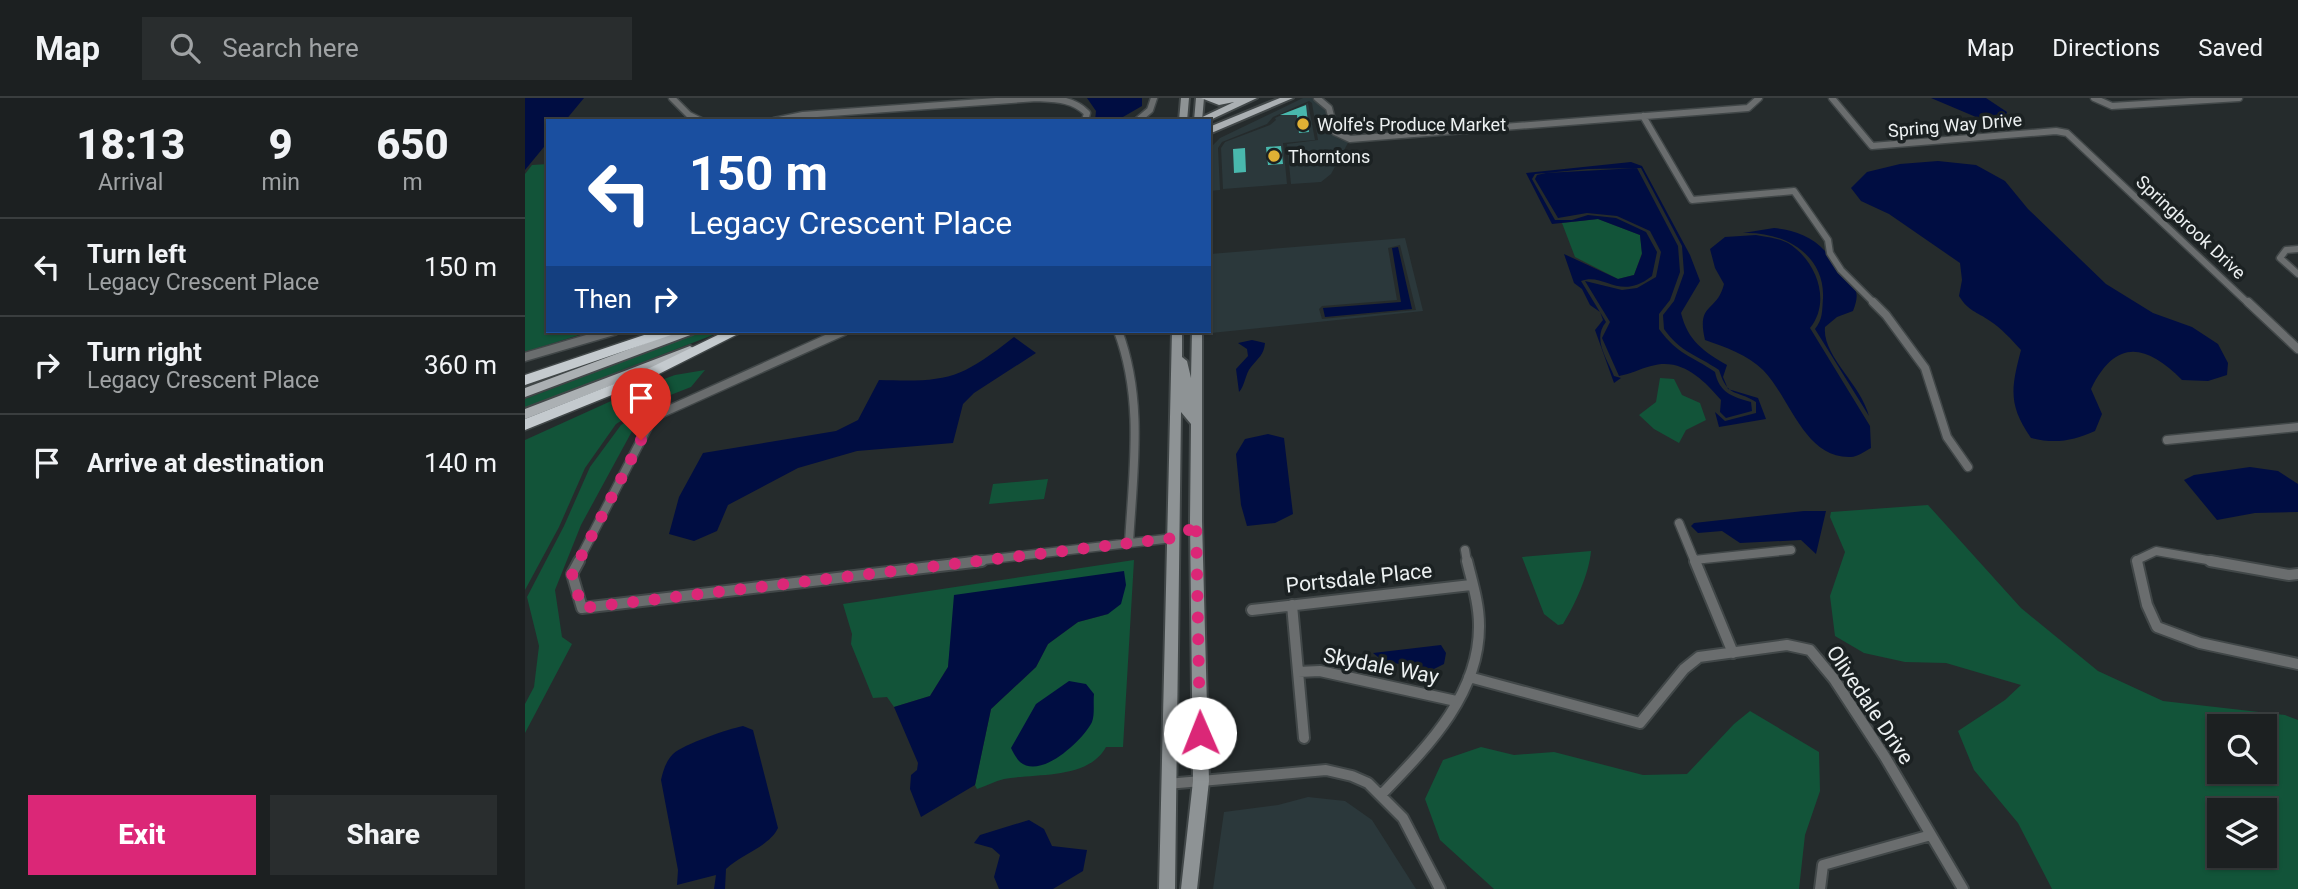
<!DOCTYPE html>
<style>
body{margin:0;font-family:Roboto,sans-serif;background:#292d2e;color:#f1f3f6;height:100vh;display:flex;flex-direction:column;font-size:26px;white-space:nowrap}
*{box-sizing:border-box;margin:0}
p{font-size:23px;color:#a0a3a5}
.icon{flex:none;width:38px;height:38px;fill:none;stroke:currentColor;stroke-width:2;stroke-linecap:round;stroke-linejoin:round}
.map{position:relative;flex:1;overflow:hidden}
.sheet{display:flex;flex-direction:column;background:#1c2021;width:525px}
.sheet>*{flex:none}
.hud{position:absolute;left:21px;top:21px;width:665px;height:214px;border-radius:0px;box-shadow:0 2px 5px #0004,0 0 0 2px #3a3e3f;background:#1a4fa0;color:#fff;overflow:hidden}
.fabs{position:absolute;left:1682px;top:616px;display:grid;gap:14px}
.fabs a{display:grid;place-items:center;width:70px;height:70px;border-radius:0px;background:#1c2021;box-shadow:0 2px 5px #0004,0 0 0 2px #3a3e3f;font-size:35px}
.pin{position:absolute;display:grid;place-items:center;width:60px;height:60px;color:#fff;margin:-72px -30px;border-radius:50% 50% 50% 0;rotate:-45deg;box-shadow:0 0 7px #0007}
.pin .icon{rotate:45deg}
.me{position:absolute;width:77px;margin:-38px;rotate:359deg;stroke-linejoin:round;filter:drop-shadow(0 0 5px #0008)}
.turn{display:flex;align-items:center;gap:24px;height:147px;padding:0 28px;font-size:32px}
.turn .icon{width:91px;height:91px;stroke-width:2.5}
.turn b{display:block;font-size:49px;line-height:60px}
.then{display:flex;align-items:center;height:66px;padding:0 28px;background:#0003;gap:14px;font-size:26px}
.eta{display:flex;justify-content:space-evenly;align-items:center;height:119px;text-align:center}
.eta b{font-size:42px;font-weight:800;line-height:49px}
.action{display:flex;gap:14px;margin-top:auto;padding:14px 28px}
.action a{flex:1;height:80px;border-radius:0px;background:#db2777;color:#fff;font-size:28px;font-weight:800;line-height:80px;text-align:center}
.action a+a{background:#292d2e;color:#f1f3f6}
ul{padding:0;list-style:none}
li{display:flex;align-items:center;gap:21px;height:98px;padding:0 28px;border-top:2px solid #3a3e3f}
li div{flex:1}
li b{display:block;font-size:26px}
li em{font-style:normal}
header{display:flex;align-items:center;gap:42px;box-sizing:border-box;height:98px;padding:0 35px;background:#1c2021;border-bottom:2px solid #3a3e3f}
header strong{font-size:33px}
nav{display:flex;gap:38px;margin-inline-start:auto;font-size:24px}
.search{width:490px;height:63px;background:#292d2e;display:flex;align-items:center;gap:18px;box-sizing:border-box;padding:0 24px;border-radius:0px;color:#a0a3a5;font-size:26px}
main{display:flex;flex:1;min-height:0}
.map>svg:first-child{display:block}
.built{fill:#2b383b;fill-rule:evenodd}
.green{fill:#125439;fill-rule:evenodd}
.water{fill:#000d42}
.building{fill:#49b8ad}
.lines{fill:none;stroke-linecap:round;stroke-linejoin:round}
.street-far2-casing{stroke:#414748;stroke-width:9}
.street-far1-casing{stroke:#414748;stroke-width:11}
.street-casing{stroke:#414748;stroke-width:14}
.secondary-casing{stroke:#414748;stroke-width:4}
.primary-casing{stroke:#414748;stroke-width:4}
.highway-casing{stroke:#414748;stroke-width:3}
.street-far2{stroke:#6a6d6e;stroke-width:6}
.street-far1{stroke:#6a6d6e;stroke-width:8}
.street{stroke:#6a6d6e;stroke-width:10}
.secondary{fill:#8e9395;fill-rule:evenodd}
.primary{fill:#abb0b3;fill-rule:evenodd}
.highway{fill:#c4cace;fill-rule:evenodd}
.route{stroke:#db2777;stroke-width:12;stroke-dasharray:0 21.6}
.poi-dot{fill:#e0b034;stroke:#1b2122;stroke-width:2.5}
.labels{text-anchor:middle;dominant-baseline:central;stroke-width:7;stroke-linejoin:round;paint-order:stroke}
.far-poi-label{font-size:18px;fill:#ecf0f1;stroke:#1b2122;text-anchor:start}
.far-street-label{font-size:18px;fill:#ecf0f1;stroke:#1b2122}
.street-label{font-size:21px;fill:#ecf0f1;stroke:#1b2122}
</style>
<header>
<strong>Map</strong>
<div class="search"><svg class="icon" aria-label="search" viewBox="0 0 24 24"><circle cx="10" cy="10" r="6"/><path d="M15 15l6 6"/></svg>Search here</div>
<nav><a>Map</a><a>Directions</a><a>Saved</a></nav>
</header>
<main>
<section class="sheet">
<div class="eta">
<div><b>18:13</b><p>Arrival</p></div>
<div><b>9</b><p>min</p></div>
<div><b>650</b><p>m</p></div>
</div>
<ul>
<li><svg class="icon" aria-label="left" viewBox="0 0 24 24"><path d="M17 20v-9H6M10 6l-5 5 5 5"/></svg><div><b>Turn left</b><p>Legacy Crescent Place</p></div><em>150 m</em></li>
<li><svg class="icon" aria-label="right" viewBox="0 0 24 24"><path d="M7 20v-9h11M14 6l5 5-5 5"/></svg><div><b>Turn right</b><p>Legacy Crescent Place</p></div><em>360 m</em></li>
<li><svg class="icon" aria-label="arrive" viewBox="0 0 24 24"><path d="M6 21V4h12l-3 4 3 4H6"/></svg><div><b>Arrive at destination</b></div><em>140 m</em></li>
</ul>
<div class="action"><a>Exit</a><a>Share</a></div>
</section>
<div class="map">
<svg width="1773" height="791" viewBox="0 0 1773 791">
<rect width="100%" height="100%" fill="#252b2c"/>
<path class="built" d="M 778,0 L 787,0 L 797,6 L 801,13 L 806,35 L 814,41 L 824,43 L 806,76 L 796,84 L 766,86 L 762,46 L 793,42 L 787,5 L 784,3 L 748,19 L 742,26 L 697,44 L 693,50 L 695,92 L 684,93 L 684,51 L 695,40 Z
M 783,5 L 790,42 L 758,45 L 762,86 L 698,91 L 696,50 L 700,44 L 745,27 L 751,22 L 750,20 Z
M 880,140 L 898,213 L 686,235 L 685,156 ZM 875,147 L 891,212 L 797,221 L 794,211 L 797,208 L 872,202 L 863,150 Z
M 783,699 L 820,703 L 847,722 L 891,791 L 688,791 L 699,714 L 753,707 Z"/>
<path class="green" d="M 23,66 L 23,233 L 67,233 L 0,254 L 0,76 L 7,67 Z
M 1073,121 L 1115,137 L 1117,155 L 1109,177 L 1093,181 L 1050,159 L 1037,125 Z
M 178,233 L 198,233 L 0,310 L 0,301 Z
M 180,272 L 166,289 L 125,305 L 91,326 L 60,370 L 34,429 L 0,492 L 0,342 L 117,289 L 150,277 Z
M 1135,280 L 1149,281 L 1157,297 L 1175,305 L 1181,322 L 1161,332 L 1154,345 L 1129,331 L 1114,317 L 1131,304 Z
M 118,313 L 56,427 L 30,492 L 37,539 L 47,546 L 0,635 L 0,606 L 9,589 L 14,548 L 2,499 L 39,428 L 65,369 L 96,327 Z
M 523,381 L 519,401 L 464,406 L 468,386 Z
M 1403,407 L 1496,510 L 1573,573 L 1638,603 L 1760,617 L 1773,622 L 1773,791 L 1527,791 L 1493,725 L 1449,672 L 1433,633 L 1480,602 L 1496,587 L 1421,565 L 1380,564 L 1339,555 L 1310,538 L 1305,498 L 1320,454 L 1305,419 L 1306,414 ZM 1694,628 L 1740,628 L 1740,674 L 1694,674 ZM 1694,712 L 1740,712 L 1740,758 L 1694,758 Z
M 1066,453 C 1064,476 1050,507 1038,526 L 1033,527 L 1019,516 L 997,459 Z
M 609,462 L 598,649 L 581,649 C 563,682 511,675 479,681 C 470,683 461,688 452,691 L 450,687 L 466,611 L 511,569 L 523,546 L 553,524 L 583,516 L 426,544 L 423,569 L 405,598 L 369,609 L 362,599 L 348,600 L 326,546 L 327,536 L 318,506 Z
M 1225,613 L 1294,654 L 1295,693 L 1280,737 L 1274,791 L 969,791 L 915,742 L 900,701 L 918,662 L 956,649 L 989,657 L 1029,654 L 1118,677 L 1162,676 L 1209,626 Z"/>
<path class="water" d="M 0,0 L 59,0 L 40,23 L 23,23 L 23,44 L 0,72 Z
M 562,0 L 617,0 L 617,8 L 591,23 L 570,23 L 571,13 Z
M 1406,0 L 1461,0 L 1482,14 L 1481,17 L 1470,22 L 1458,22 Z
M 1413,63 L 1451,67 L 1480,83 L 1503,111 L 1581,186 L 1628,215 L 1667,229 L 1693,246 L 1703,265 L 1702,277 L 1683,283 L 1657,282 C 1621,246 1591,240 1566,291 L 1577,316 L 1570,333 C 1548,343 1530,346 1506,340 C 1483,307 1486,290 1496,252 C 1486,241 1477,231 1465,223 C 1451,213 1444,214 1434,198 L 1437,182 L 1435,165 L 1364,116 L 1336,103 L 1326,90 L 1342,74 L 1375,66 Z
M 1106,64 L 1117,68 L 1165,157 L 1175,183 L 1156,215 C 1163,243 1178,253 1202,267 L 1198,279 L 1203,291 L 1233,300 L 1241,321 L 1194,329 L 1190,314 L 1200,323 L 1231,315 L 1231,304 C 1210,291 1203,300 1194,272 C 1172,257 1155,254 1139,231 L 1138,217 L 1149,203 L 1159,175 L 1157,148 L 1116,70 L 1063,71 L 1010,76 L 1007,81 L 1030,122 L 1047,122 L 1063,117 L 1091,120 L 1121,134 L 1132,154 L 1127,178 C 1094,204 1080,174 1056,183 L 1081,224 C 1067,241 1082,260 1089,278 L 1096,280 L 1089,285 L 1070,232 L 1078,222 L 1075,214 L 1065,207 L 1057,191 L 1049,185 L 1039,156 L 1093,181 L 1109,177 L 1117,156 L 1115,137 L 1073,121 L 1027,126 L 1001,75 Z
M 1112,70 L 1153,148 L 1155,174 L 1145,202 L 1134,216 L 1134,231 C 1154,258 1166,257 1190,274 C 1194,294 1207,299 1226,304 L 1227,313 L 1201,320 L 1195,314 L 1196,302 C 1178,281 1156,259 1126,268 C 1114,271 1106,276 1094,278 L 1077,240 L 1085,224 L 1060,183 L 1097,192 L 1112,190 L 1131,179 L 1136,154 L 1125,133 L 1092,118 L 1062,115 L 1033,120 L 1010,81 L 1012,77 L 1021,75 Z
M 1249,130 C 1268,132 1287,138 1300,153 C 1304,158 1307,166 1311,172 C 1326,190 1338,187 1328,213 L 1312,219 L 1300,229 C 1297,258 1336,286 1344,318 L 1290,231 C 1298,221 1297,213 1298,200 C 1300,156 1258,133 1218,135 Z
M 1231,137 C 1240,139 1254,140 1263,145 C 1291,162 1307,203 1285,230 L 1345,328 L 1346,350 C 1340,353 1332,359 1326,359 C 1279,361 1265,299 1238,272 C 1223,257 1200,249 1180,242 C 1171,204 1192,215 1199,186 L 1190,170 L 1185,151 L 1200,139 Z
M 873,149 L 887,211 L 800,219 L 798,210 L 876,204 L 867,150 Z
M 489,239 L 511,255 L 449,295 L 438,306 L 428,345 L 332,353 L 273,370 L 203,407 L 192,433 L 169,443 L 144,436 L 154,399 L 178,355 L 311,333 L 333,322 L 354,282 C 423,284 434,282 489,239 Z
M 727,242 L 740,245 C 739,257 733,260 726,269 C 720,276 720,288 714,294 L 711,271 L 723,258 L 722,251 L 713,245 Z
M 743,336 L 759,340 L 768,416 L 750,425 L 722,428 L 716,407 L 711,356 L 720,341 Z
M 1725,369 L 1753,373 L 1773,386 L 1773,414 L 1730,415 L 1692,422 L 1659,382 L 1669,377 Z
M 1279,413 L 1301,413 L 1291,456 L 1276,442 L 1215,445 L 1197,433 L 1173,435 L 1166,428 L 1169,425 Z
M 599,473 L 601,487 L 596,506 L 583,516 L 553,524 L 523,546 L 511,569 L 466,611 L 450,687 L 396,719 L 385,691 L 386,677 L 392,672 L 393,665 L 369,609 L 405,598 L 423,569 L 429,497 Z
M 916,547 L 921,555 L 919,566 L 907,572 L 858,563 L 848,555 Z
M 544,583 L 561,586 L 569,596 C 568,604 570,616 567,624 C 558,642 516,682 495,664 C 491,660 488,654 486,650 L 511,606 Z
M 218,628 L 228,632 L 253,730 C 244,749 216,756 201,771 L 200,791 L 189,791 L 191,777 L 152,787 L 153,772 L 136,682 C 138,673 141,663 148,656 C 159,646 203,631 218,628 Z
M 504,722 L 519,731 L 527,748 L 562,752 L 558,773 L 528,791 L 474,791 L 469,779 L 475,757 L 467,750 L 449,745 L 455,737 Z"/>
<path class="building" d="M 781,7 L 784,34 L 774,35 L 772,17 L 755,17 Z
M 756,48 L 758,66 L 743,67 L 741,49 Z
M 720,50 L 721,74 L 709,75 L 708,51 Z"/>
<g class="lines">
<defs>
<path id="street-far2" d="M 147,0 L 164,17 L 176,23
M 792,0 L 804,10 L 810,34 L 825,41 L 1223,10 L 1234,0
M 1307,0 L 1347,48 L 1531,33 L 1542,35 L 1724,206
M 1569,0 L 1587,8 L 1714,0
M 1118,18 L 1167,102 L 1269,93 L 1303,142 L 1305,155 L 1316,172 L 1350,206
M 249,23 L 278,17 L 512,0 C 531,1 548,1 562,15 L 560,23
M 612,23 L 625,12 L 629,0
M 1773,151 L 1761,152 L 1755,160 L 1773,176"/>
<path id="street-far1" d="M 1348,204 L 1361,217 L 1400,270 L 1422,339 L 1443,369
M 1723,204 L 1773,251
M 593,233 C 619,302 608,373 604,445
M 0,259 L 89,233
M 1642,342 L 1773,329
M 1154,425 L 1170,464
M 940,452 L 942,464
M 1169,462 L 1266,452
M 53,464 L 128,319 L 319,233
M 442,464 L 648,440
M 1613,464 L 1612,462 L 1631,453 L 1694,464"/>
<path id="street" d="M 54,463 L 47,476 L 57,510 L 457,463
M 1170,463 L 1208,555
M 1612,463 L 1622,507 L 1632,529 L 1675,545 L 1773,566
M 1685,463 L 1764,477 L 1773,476
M 767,507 L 779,640
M 727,512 L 946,487
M 773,574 L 795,573 L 931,603
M 944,579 L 1115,625 L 1159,571 L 1174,559 L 1262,547 L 1285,552 L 1309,581 L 1360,659 L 1438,791
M 642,686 L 801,672 L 827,678 L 843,685 L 878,720 L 915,791
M 856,697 C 901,650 955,597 954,527 C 954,505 947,484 942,463
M 1295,791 L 1298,767 L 1406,737"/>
<path id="secondary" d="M 656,0 L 664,0 L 662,23 L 654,23 Z
M 671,0 L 679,0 L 677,23 L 669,23 Z
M 647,233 L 657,233 L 657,259 L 662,263 L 666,280 L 667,233 L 677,233 L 677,423 L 684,683 L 672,791 L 656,791 L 668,683 L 665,423 L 666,326 L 656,314 L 650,791 L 634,791 Z"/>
<path id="primary" d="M 676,0 L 732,0 L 683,23 L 669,23 L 709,4 L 694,7 Z
M 755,0 L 768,0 L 684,36 L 684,29 Z
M 153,233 L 170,233 L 168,236 L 0,299 L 0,290 Z
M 165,248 L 171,252 L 169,255 L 0,321 L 0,311 Z"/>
<path id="highway" d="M 131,233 L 151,233 L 149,236 L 0,287 L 0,277 Z
M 201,233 L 211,233 L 213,236 L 114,286 L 0,332 L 0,321 L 104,280 Z"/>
</defs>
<use href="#street-far2" class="street-far2-casing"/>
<use href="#street-far1" class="street-far1-casing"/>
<use href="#street" class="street-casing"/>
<use href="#secondary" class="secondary-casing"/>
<use href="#primary" class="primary-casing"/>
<use href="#highway" class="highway-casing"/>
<use href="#street-far2" class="street-far2"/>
<use href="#street-far1" class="street-far1"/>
<use href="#street" class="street"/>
<use href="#secondary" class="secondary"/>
<use href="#primary" class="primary"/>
<use href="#highway" class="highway"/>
</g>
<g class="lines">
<path class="route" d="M 116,342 L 47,476 L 57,510 L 648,440 L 664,432 L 671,423 L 675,635"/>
</g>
<g class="poi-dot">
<circle cx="778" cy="26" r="7"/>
<circle cx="749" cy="58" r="7"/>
</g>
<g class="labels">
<g class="far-poi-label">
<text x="792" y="26">Wolfe's Produce Market</text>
<text x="763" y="58">Thorntons</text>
</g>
<g class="far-street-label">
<text transform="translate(1430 27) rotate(-5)">Spring Way Drive</text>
<text transform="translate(1666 129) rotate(43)">Springbrook Drive</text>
</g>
<g class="street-label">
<text transform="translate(834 480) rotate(-6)">Portsdale Place</text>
<text transform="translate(856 568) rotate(11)">Skydale Way</text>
<text transform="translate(1345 607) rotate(56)">Olivedale Drive</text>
</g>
</g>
</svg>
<div class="fabs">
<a><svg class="icon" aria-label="search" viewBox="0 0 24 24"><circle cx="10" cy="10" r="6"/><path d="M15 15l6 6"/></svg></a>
<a><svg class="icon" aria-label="layers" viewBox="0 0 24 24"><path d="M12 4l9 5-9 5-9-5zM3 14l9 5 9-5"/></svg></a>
</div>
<div class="pin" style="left:116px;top:342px;background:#d93025"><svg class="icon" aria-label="arrive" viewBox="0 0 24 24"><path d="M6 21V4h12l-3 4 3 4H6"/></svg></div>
<svg class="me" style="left:675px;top:635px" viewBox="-20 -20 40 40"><circle r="19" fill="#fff"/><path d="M0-13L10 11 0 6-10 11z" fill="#db2777"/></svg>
<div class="hud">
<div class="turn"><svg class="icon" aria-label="left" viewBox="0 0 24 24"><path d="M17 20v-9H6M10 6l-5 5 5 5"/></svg><div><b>150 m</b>Legacy Crescent Place</div></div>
<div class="then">Then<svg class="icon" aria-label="right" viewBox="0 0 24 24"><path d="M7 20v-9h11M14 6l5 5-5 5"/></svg></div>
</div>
</div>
</main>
